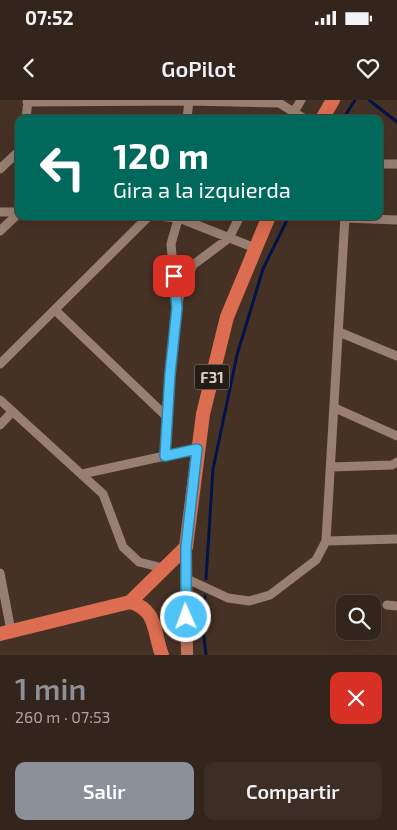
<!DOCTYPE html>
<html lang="es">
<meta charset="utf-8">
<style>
body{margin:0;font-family:"Exo 2",sans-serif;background:#3c2d25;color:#f1f3f6;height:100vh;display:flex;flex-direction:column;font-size:19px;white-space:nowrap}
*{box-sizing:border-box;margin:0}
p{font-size:16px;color:#a9a5a3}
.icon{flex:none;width:28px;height:28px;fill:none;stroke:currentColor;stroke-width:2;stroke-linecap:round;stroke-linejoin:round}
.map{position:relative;height:555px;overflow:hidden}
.details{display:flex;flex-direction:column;background:#34251c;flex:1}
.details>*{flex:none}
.banner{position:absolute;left:15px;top:15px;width:368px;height:105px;border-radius:10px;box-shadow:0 5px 20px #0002,0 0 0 1px #4e423b;background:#00695c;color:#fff;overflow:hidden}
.controls{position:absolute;left:336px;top:495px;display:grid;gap:10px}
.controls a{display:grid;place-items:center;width:45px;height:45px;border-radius:10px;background:#34251c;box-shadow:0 5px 20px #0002,0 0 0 1px #4e423b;font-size:25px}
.pin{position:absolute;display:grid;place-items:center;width:42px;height:42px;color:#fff;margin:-21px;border-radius:10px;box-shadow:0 2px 8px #0006}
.me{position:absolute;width:55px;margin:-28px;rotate:358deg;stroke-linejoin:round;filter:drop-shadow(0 0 4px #0008)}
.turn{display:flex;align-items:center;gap:18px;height:105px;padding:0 15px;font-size:22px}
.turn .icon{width:65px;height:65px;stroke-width:2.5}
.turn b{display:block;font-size:35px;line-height:42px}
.round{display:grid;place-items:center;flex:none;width:52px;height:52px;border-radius:10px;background:#3c2d25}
.summary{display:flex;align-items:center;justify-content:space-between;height:85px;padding:0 15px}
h1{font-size:30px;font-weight:600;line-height:38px;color:#8c9099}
.button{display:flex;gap:10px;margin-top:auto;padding:10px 15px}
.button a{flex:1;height:58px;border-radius:10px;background:#8c9099;color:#fff;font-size:20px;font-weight:600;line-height:58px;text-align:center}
.button a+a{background:#3c2d25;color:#f1f3f6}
.status{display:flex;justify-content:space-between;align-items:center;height:35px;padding:0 25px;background:#34251c;direction:ltr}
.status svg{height:14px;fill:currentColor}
header{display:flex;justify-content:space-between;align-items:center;height:65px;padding:0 15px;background:#34251c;font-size:22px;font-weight:600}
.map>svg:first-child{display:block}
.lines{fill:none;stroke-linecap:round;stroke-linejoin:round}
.stream{stroke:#021349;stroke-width:3}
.minor{stroke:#987f71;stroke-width:9}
.major{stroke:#c1745d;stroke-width:12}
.highway{stroke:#dc6d50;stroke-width:14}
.route-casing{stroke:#337fa1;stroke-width:12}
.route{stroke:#4fc3f7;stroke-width:9}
.labels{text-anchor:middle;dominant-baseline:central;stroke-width:5;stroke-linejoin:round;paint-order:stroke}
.shield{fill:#251c16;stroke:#a69993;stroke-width:1}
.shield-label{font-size:15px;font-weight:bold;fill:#ddcfc8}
</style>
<div class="status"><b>07:52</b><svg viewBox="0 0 49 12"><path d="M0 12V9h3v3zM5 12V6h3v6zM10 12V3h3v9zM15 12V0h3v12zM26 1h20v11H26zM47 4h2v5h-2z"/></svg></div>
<header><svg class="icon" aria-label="back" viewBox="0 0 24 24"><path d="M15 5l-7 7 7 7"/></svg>GoPilot<svg class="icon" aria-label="heart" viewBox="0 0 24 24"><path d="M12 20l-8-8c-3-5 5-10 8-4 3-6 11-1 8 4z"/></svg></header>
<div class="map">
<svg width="397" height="555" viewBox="0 0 397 555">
<rect width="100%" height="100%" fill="#463125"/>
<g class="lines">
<path class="stream" d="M 369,0 L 397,22
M 343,19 L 355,0
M 206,479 L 213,369 L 237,255 L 263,169 L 289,116
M 205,496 L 203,529 L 206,555"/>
<path class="minor" d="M 27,2 L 189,1 L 279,3 L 305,19
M 26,19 L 28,0
M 187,19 L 189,0
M 290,19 L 301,0
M 379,64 L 397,64
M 0,69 L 19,51
M 0,112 L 19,112
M 156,116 L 179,118 L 255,148
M 345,118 L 397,120
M 0,131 L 19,113
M 176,201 L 171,144 L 179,116
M 55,210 L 168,318
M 339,232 L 397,256
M 0,264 L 149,116
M 0,300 L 103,394 L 123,447 L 139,462 L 163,468
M 335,308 L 397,336
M 0,325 L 12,312
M 165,356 L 174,225 L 180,194 L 193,165 L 229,138 L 240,116
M 331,367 L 392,365 L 397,362
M 82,374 L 197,349
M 326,441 L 397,439
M 0,473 L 11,531
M 185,478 L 228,498 L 249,501 L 270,495 L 316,460 L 326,441 L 345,116
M 387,505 L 397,506"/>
<path class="major" d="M 186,447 L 187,555"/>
<path class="highway" d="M 322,19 L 333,0
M 130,502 C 158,510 153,532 162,555
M 0,534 L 130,502 L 186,447 L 203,314 L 227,217 L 269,116"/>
</g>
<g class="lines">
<defs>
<path id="route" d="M 174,176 L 177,208 L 170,274 L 165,356 L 197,349 L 186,447 L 186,517"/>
</defs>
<use href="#route" class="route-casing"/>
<use href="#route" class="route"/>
</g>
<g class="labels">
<rect class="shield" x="194.5" y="264.5" width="35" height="25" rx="4"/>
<g class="shield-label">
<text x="212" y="277">F31</text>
</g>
</g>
</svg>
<div class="controls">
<a><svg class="icon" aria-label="search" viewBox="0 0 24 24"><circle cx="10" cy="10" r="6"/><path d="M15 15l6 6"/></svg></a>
</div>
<div class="pin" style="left:174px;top:176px;background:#d93025"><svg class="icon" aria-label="arrive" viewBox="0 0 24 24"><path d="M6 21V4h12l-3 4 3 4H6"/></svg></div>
<svg class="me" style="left:186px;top:517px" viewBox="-20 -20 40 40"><circle r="17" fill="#4fc3f7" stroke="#fff" stroke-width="3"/><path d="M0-11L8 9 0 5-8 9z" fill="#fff"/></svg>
<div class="banner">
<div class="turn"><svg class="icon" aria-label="left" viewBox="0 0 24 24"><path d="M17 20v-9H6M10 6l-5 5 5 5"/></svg><div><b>120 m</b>Gira a la izquierda</div></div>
</div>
</div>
<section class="details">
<div class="summary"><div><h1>1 min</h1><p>260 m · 07:53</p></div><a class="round" style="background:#d93025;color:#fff"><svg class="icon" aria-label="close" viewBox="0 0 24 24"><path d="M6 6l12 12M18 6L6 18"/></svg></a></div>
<div class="button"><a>Salir</a><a>Compartir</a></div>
</section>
